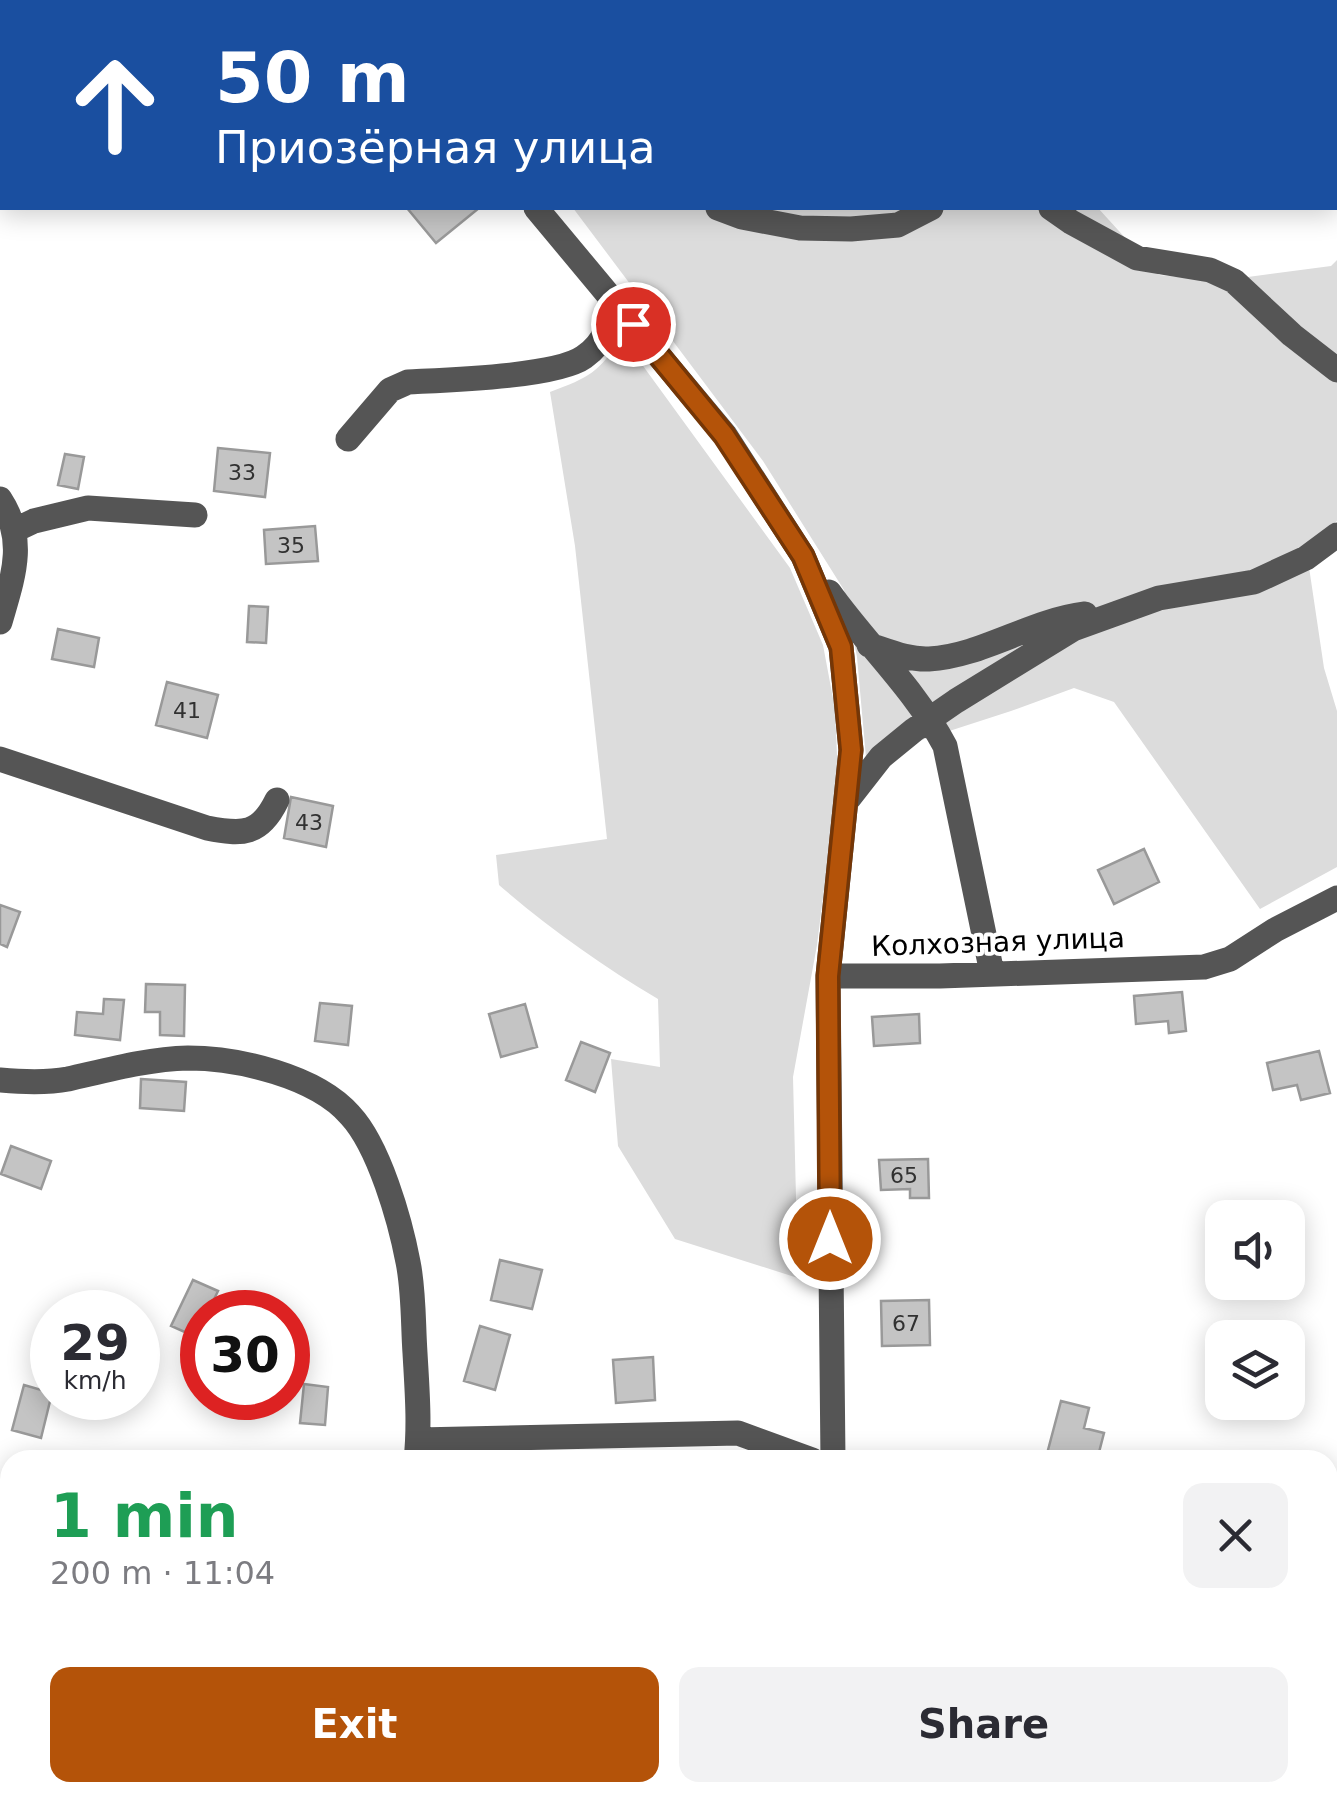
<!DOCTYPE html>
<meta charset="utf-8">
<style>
body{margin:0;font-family:"DejaVu Sans",sans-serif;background:#f2f2f3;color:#2b2b33;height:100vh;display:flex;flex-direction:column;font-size:38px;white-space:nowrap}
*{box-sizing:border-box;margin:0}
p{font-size:32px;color:#7c7c81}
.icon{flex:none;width:55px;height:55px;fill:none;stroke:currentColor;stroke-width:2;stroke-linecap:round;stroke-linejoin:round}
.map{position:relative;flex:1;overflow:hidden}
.side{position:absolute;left:0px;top:1450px;width:1338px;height:352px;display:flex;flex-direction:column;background:#fff;border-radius:30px 30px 0 0;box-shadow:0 5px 25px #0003}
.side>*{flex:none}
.guide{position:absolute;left:0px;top:0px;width:1338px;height:210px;box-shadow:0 5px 25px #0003;background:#1a4fa0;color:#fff;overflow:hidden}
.controls{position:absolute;left:1205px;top:1200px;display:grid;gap:20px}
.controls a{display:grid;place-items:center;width:100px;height:100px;border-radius:20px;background:#fff;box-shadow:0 5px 25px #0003;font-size:50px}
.speed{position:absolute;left:30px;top:1290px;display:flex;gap:20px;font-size:50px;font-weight:700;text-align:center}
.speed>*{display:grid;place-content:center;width:130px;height:130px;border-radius:50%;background:#fff;box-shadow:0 5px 25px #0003;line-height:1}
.speed small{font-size:25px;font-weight:400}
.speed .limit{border:15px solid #d22;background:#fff;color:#111}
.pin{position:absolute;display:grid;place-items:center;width:85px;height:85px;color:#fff;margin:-42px;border:5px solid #fff;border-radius:50%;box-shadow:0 2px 10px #0007}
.me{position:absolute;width:110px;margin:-55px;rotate:0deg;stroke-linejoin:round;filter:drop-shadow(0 0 8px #0008)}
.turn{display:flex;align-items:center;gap:35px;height:210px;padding:0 50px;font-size:45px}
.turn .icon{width:130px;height:130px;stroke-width:2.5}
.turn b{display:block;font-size:70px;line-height:85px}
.round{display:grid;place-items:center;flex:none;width:105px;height:105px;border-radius:20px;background:#f2f2f3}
.overview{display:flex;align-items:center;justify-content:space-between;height:170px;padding:0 50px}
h1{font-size:60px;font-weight:600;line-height:75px;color:#1e9e55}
.action{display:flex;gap:20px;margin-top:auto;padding:20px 50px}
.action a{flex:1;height:115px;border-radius:20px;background:#b45309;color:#fff;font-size:40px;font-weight:600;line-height:115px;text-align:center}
.action a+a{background:#f2f2f3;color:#2b2b33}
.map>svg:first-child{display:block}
.green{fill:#dcdcdc}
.building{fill:#c4c4c4;stroke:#999;stroke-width:2.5}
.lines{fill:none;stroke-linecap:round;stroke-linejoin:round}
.minor{stroke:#555;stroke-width:25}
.route-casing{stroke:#753606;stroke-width:25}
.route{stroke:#b45309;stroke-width:18}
.labels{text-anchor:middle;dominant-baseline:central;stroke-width:8;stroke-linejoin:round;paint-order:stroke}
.number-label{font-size:22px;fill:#313131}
.street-label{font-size:28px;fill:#000;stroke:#fff}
</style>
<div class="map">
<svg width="1337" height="1802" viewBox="0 0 1337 1802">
<rect width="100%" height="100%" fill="#fff"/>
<path class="green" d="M 0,0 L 147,0 L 145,2 L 2,2 L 2,16 L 0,14 Z
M 395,0 L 837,0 L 834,2 L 397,2 Z
M 573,208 L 1098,208 L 1159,275 L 1218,281 L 1331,266 L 1337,260 L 1337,521 L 1306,547 L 1324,668 L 1337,711 L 1337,867 L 1260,909 L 1114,702 L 1074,688 L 1011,711 L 866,758 L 857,657 L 844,590 L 763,461 Z
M 622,337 L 790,568 L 823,645 L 835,709 L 838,778 L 817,945 L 793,1077 L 798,1278 L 675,1239 L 618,1146 L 611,1059 L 660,1067 L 658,999 C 601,965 550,929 499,885 L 496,855 L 607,839 L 575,546 L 550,392 C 590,377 598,373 622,337 Z
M 1328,1746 L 1337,1752 L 1337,1802 L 1249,1802 L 1255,1793 L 1328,1792 Z"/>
<path class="building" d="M 244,0 L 298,0 L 300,2 L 246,2 Z
M 407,208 L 479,208 L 436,243 Z
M 218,448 L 270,453 L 265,497 L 214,491 Z
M 65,454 L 84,457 L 78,489 L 58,485 Z
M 315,526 L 318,561 L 266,564 L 264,530 Z
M 249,606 L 268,607 L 266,643 L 247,642 Z
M 58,629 L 99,638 L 94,667 L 52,659 Z
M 167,682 L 218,695 L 207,738 L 156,725 Z
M 291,797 L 333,806 L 326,847 L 284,838 Z
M 1144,849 L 1159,882 L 1114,904 L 1098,870 Z
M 0,905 L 20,912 L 7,947 L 0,944 Z
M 146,984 L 185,985 L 184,1036 L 160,1035 L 160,1012 L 145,1012 Z
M 1182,992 L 1186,1031 L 1169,1033 L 1168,1021 L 1136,1024 L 1134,996 Z
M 104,999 L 124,1000 L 120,1040 L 75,1035 L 77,1012 L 103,1014 Z
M 320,1003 L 352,1006 L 348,1045 L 315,1041 Z
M 525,1004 L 537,1047 L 501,1057 L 489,1014 Z
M 919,1014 L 920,1043 L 874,1046 L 872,1017 Z
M 581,1042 L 610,1053 L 595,1092 L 566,1080 Z
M 1319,1051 L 1330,1093 L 1301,1100 L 1297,1085 L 1273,1090 L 1267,1063 Z
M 141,1079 L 186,1082 L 184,1111 L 140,1108 Z
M 11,1146 L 51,1161 L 41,1189 L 1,1174 Z
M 928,1159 L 929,1198 L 910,1198 L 910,1189 L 881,1190 L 879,1160 Z
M 500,1260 L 542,1270 L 532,1309 L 491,1300 Z
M 193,1280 L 218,1291 L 208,1312 L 202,1312 L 202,1324 L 196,1337 L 171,1326 Z
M 929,1300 L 930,1345 L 882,1346 L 881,1301 Z
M 480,1326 L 510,1335 L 495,1390 L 464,1381 Z
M 653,1357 L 655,1400 L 616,1403 L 613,1360 Z
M 304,1384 L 328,1387 L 325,1425 L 300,1423 Z
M 24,1385 L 52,1393 L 41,1438 L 12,1430 Z
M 1061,1401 L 1089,1408 L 1084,1428 L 1104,1433 L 1097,1460 L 1088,1460 L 1048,1450 Z"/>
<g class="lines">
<path class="minor" d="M 363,0 L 365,2
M 815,2 L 818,0
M 536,208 L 725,435 L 803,556 L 841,647 L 851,750 L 828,976 L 833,1460
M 718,208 L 742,217 L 800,228 L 851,229 L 898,225 L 931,208
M 1051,208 L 1071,222 L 1137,258 L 1210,270 L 1234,281 L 1292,335 L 1337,370
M 348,439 L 390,390 L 408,382 C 446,380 556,377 584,357 C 607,341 610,323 610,297
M 0,499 C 27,540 13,577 0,622
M 15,530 L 34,521 L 88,508 L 195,515
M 829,592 C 866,644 915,689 945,746 L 992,973
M 869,645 C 888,651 908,660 929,659 C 982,656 1030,621 1085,614
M 0,759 L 207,828 C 243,835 260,835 277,800
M 849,798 L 881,757 L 914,730 L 956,701 L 1073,629 L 1159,598 L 1254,582 L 1306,558 L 1337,535
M 828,976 L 940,976 L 1204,967 L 1230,959 L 1275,930 L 1337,898
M 0,1080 C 22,1082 47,1083 68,1079 C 108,1070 147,1059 188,1058 C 238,1058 316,1076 350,1115 C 379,1146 400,1220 408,1262 C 414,1291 413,1324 415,1353 C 417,1389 420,1425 416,1460
M 418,1440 L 738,1433 L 812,1460
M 0,1505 L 10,1508
M 1328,1652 L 1337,1655
M 350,1792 L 351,1802
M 651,1792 L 655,1802
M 1224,1802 L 1228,1792"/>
</g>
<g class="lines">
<defs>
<path id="route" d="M 633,324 L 724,435 L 803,556 L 841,647 L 851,750 L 828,976 L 830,1239"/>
</defs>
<use href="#route" class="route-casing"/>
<use href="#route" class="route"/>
</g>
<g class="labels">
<g class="number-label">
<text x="242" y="472">33</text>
<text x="291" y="545">35</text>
<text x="187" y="710">41</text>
<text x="309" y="822">43</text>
<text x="904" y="1175">65</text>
<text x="906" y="1323">67</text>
</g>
<g class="street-label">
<text transform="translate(998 942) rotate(-2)">Колхозная улица</text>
</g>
</g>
</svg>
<div class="controls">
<a><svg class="icon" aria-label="sound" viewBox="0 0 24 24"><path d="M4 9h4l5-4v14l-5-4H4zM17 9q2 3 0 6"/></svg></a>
<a><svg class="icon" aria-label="layers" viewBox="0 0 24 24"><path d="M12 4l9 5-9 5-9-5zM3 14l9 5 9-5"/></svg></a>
</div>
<div class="speed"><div>29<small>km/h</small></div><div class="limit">30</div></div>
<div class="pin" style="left:633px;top:324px;background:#d93025"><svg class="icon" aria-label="arrive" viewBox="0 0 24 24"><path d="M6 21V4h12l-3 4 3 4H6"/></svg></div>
<svg class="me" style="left:830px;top:1239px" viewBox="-20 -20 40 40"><circle r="17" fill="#b45309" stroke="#fff" stroke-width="3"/><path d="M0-11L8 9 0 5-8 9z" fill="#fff"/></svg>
<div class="guide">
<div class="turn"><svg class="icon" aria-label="ahead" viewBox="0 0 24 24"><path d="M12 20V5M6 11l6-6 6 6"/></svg><div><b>50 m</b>Приозёрная улица</div></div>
</div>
<section class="side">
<div class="overview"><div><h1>1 min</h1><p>200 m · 11:04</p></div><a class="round"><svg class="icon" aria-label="close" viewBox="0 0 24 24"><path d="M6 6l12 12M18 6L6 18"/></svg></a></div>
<div class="action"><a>Exit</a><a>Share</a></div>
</section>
</div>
